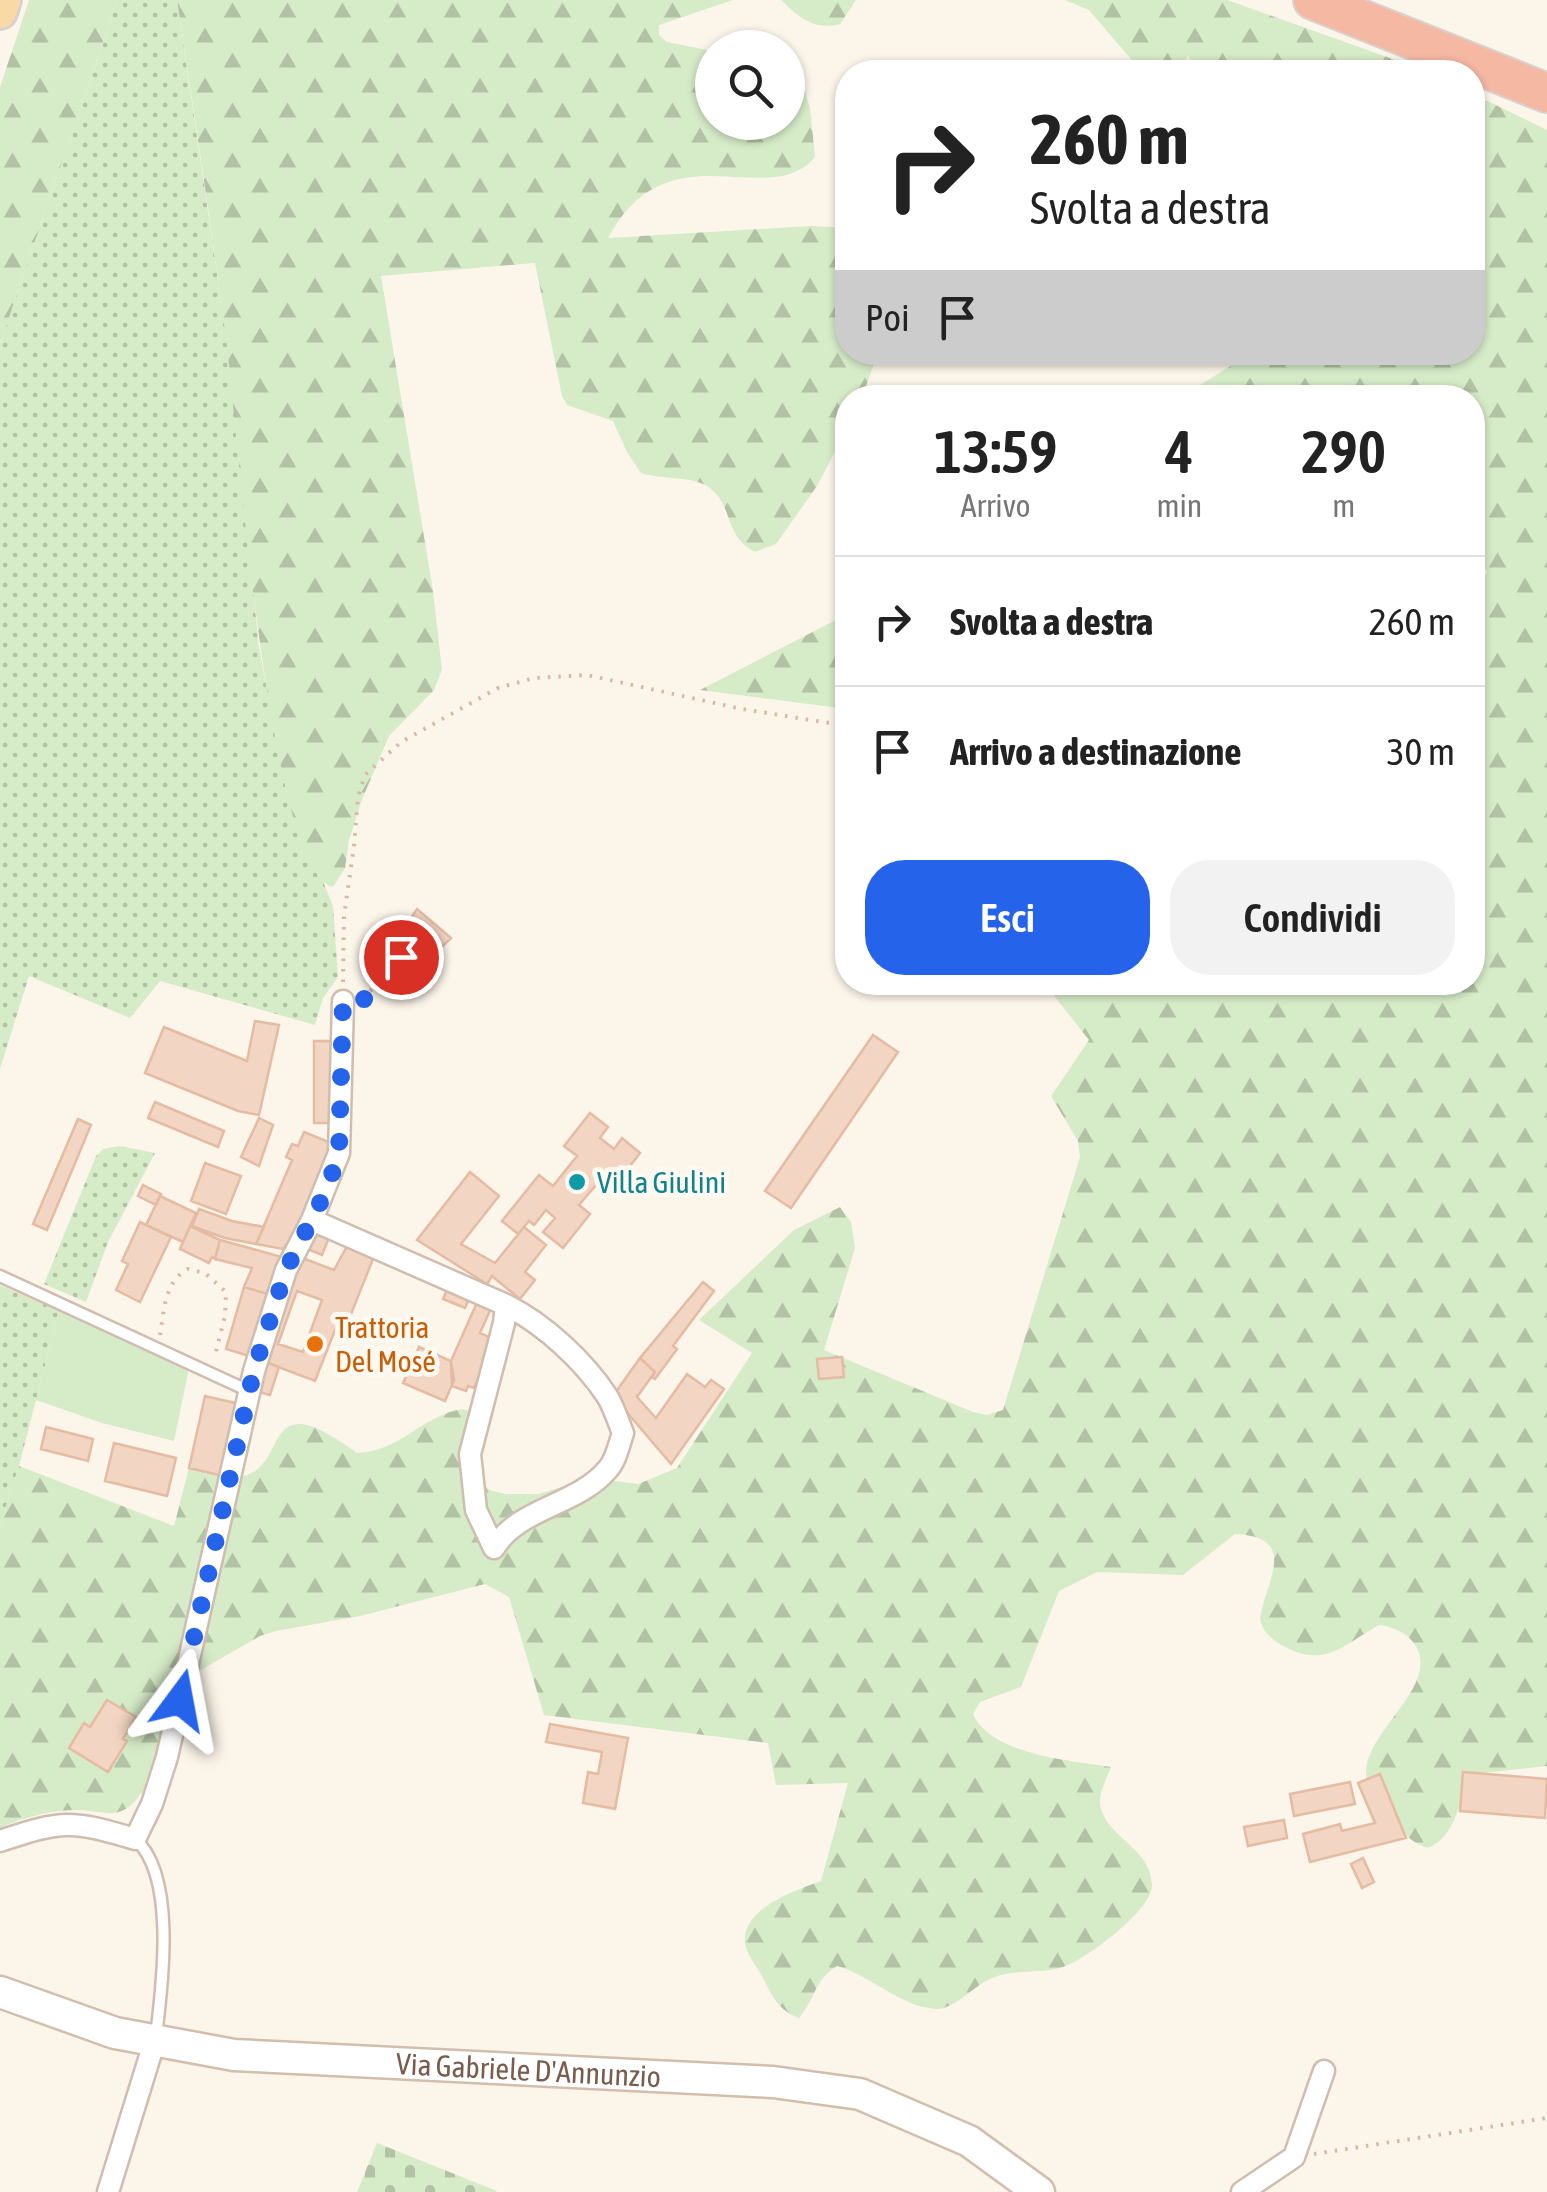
<!DOCTYPE html>
<html lang="it">
<meta charset="utf-8">
<style>
body{margin:0;font-family:"Asap Condensed",sans-serif;background:#f2f2f2;color:#222;height:100vh;display:flex;flex-direction:column;font-size:38px;white-space:nowrap}
*{box-sizing:border-box;margin:0}
p{font-size:32px;color:#767676}
.icon{flex:none;width:55px;height:55px;fill:none;stroke:currentColor;stroke-width:2;stroke-linecap:round;stroke-linejoin:round}
.map{position:relative;flex:1;overflow:hidden}
.details{position:absolute;left:835px;top:385px;width:650px;height:610px;display:flex;flex-direction:column;background:#fff;border-radius:40px;box-shadow:0 2px 8px #0004}
.details>*{flex:none}
.top-card{position:absolute;left:835px;top:60px;width:650px;height:305px;border-radius:40px;box-shadow:0 2px 8px #0004;background:#fff;color:#222;overflow:hidden}
.buttons{position:absolute;left:695px;top:30px;display:grid;gap:20px}
.buttons a{display:grid;place-items:center;width:110px;height:110px;border-radius:50%;background:#fff;box-shadow:0 2px 8px #0004;font-size:50px}
.pin{position:absolute;display:grid;place-items:center;width:85px;height:85px;color:#fff;margin:-42px;border:5px solid #fff;border-radius:50%;box-shadow:0 2px 10px #0007}
.me{position:absolute;width:110px;margin:-55px;rotate:13deg;stroke-linejoin:round;filter:drop-shadow(0 0 8px #0008)}
.turn{display:flex;align-items:center;gap:35px;height:210px;padding:0 30px;font-size:45px}
.turn .icon{width:130px;height:130px;stroke-width:2.5}
.turn b{display:block;font-size:70px;line-height:85px}
.then{display:flex;align-items:center;height:95px;padding:0 30px;background:#0003;gap:20px;font-size:38px}
.eta{display:flex;justify-content:space-evenly;align-items:center;height:170px;text-align:center}
.eta b{font-size:60px;font-weight:600;line-height:70px}
.button{display:flex;gap:20px;margin-top:auto;padding:20px 30px}
.button a{flex:1;height:115px;border-radius:40px;background:#2563eb;color:#fff;font-size:40px;font-weight:600;line-height:115px;text-align:center}
.button a+a{background:#f2f2f2;color:#222}
ul{padding:0;list-style:none}
li{display:flex;align-items:center;gap:30px;height:130px;padding:0 30px;border-top:2px solid #e0e0e0}
li div{flex:1}
li b{display:block;font-size:38px}
li em{font-style:normal}
.map>svg:first-child{display:block}
.grass{fill:url(#grass-dots)}
.forest{fill:url(#forest-firs)}
.cemetery{fill:url(#cemetery-stones)}
.park{fill:#d6ebc8}
.building{fill:#f2d5c2;stroke:#e4bba3;stroke-width:2.5;fill-rule:evenodd}
.lines{fill:none;stroke-linecap:round;stroke-linejoin:round}
.lane-casing{stroke:#cfbdaf;stroke-width:15}
.street-casing{stroke:#cfbdaf;stroke-width:25}
.secondary-casing{stroke:#d2bead;stroke-width:35}
.primary-casing{stroke:#d9d1cd;stroke-width:38}
.highway-casing{stroke:#d9d1cd;stroke-width:42}
.path{stroke:#d7b8a4;stroke-width:4;stroke-dasharray:2.5 8;stroke-linecap:butt}
.lane{stroke:#fff;stroke-width:10}
.street{stroke:#fff;stroke-width:20}
.secondary{stroke:#fff;stroke-width:30}
.primary{stroke:#f9d9a5;stroke-width:32}
.highway{stroke:#f5b8a3;stroke-width:38}
.route{stroke:#2563eb;stroke-width:18;stroke-dasharray:0 32.4}
.culture-dot{fill:#0f9aa8;stroke:#fff9f1;stroke-width:4}
.food-dot{fill:#e8710a;stroke:#fff9f1;stroke-width:4}
.labels{text-anchor:middle;dominant-baseline:central;stroke-width:10;stroke-linejoin:round;paint-order:stroke}
.culture-label{font-size:30px;fill:#0d838f;stroke:#fff9f1;text-anchor:start}
.food-label{font-size:30px;fill:#c56008;stroke:#fff9f1;text-anchor:start}
.street-label{font-size:30px;fill:#785c4d;stroke:#fff9f1}
</style>
<div class="map">
<svg width="1547" height="2192" viewBox="0 0 1547 2192">
<defs>
<pattern id="grass-dots" width="8" height="8" patternUnits="userSpaceOnUse" patternTransform="scale(2.5)"><rect width="8" height="8" fill="#d6ebc8"/><path d="M2 2h.1M6 6h.1" fill="none" stroke="#b2c2a5" stroke-width="1.8" stroke-linecap="round"/></pattern>
<pattern id="forest-firs" width="22" height="20" patternUnits="userSpaceOnUse" patternTransform="scale(2.5)"><rect width="22" height="20" fill="#d6ebc8"/><path d="M5 1l3.5 6h-7zM16 11l3.5 6h-7z" fill="#b2c2a5"/></pattern>
<pattern id="cemetery-stones" width="16" height="16" patternUnits="userSpaceOnUse" patternTransform="scale(2.5)"><rect width="16" height="16" fill="#d6ebc8"/><path d="M2 7V4a2 2 0 0 1 4 0v3zM10 15v-3a2 2 0 0 1 4 0v3z" fill="#b2c2a5"/></pattern>
</defs>
<rect width="100%" height="100%" fill="#fcf5ea"/>
<path class="grass" d="M 117,0 L 177,0 L 227,341 L 259,647 L 286,790 L 333,906 L 338,977 L 323,998 L 315,1025 L 160,981 L 130,1018 L 29,976 L 0,1069 L 0,344 Z
M 120,1146 L 155,1153 L 108,1242 L 86,1302 L 44,1284 L 96,1156 L 103,1149 Z
M 0,1285 L 59,1311 L 19,1466 L 0,1525 Z"/>
<path class="forest" d="M 29,0 L 117,0 L 0,344 L 0,87 Z
M 177,0 L 733,0 L 659,25 L 659,35 L 667,42 L 712,51 L 712,122 L 788,122 L 788,90 L 805,92 L 810,108 L 815,157 C 768,213 669,125 608,238 L 811,226 L 847,228 L 848,352 L 878,353 L 862,397 L 848,398 L 847,429 L 817,486 L 776,544 L 755,552 C 724,536 734,508 711,489 C 695,475 662,480 641,473 L 627,452 L 613,421 L 567,405 L 562,396 L 535,263 L 381,276 L 433,591 L 442,670 L 434,690 L 389,736 L 361,802 L 349,840 L 345,868 L 333,887 C 268,874 236,411 226,338 C 211,225 194,113 177,0 Z
M 781,0 L 856,0 L 840,24 C 815,31 798,17 781,0 Z
M 1065,0 L 1227,0 L 1429,72 L 1194,72 L 1188,55 L 1181,72 L 1142,72 L 1089,10 Z
M 1473,94 L 1547,130 L 1547,1766 L 1474,1774 L 1467,1781 C 1459,1806 1454,1837 1428,1848 C 1409,1842 1400,1830 1388,1814 C 1379,1801 1367,1789 1366,1773 C 1365,1730 1445,1683 1413,1642 C 1405,1632 1391,1626 1379,1625 C 1343,1645 1326,1668 1285,1647 C 1272,1640 1262,1632 1260,1618 C 1267,1579 1299,1537 1235,1534 L 1183,1575 L 1097,1572 L 1059,1591 L 1021,1687 L 980,1702 L 973,1714 C 991,1755 1072,1761 1111,1767 C 1107,1778 1099,1792 1100,1804 C 1105,1838 1152,1847 1152,1886 C 1151,1911 1085,1960 1063,1967 C 1041,1974 1017,1969 995,1977 C 975,1983 956,2010 935,2009 C 900,2006 870,1975 837,1966 C 814,1980 816,1998 799,2018 C 779,2011 772,1996 763,1978 C 758,1968 746,1954 745,1943 C 741,1908 797,1890 821,1881 L 848,1783 L 776,1785 L 768,1743 L 544,1715 L 509,1597 L 485,1584 L 360,1616 L 276,1631 L 260,1636 L 194,1674 L 234,1477 C 295,1476 253,1376 357,1453 C 400,1452 422,1415 463,1409 L 477,1414 L 483,1484 L 490,1490 L 505,1494 L 539,1494 L 590,1478 L 638,1484 L 677,1468 L 752,1353 L 699,1320 L 794,1230 L 840,1207 L 851,1222 L 855,1248 L 824,1350 L 973,1412 L 987,1415 L 1003,1410 L 1080,1157 L 1078,1141 L 1051,1096 L 1089,1040 L 1044,983 L 1472,982 L 1472,599 L 1481,590 L 1487,571 L 1473,550 L 1472,398 L 1181,397 L 1251,353 L 1472,352 Z
M 847,612 L 847,709 L 700,690 L 832,622 Z
M 19,1466 L 174,1526 L 189,1468 L 228,1477 L 157,1755 C 150,1777 138,1814 110,1813 C 99,1813 88,1810 78,1810 C 52,1810 23,1817 0,1828 L 0,1525 Z"/>
<path class="cemetery" d="M 377,2143 L 497,2191 L 496,2192 L 357,2192 Z"/>
<path class="park" d="M 59,1311 L 189,1368 L 174,1441 L 102,1423 L 36,1400 Z"/>
<path class="building" d="M 417,909 L 451,938 L 423,965 L 417,960 L 414,964 L 396,949 L 400,944 L 396,940 Z
M 255,1021 L 279,1025 L 259,1115 L 238,1111 L 145,1073 L 164,1027 L 247,1061 Z
M 873,1035 L 898,1052 L 791,1208 L 765,1191 Z
M 314,1041 L 335,1041 L 334,1123 L 314,1123 Z
M 155,1102 L 224,1131 L 218,1147 L 148,1118 Z
M 590,1113 L 608,1127 L 600,1138 L 614,1149 L 622,1138 L 640,1153 L 614,1187 L 602,1178 L 579,1205 L 590,1214 L 563,1248 L 543,1232 L 555,1218 L 546,1210 L 534,1225 L 529,1221 L 518,1234 L 502,1221 L 539,1175 L 553,1186 L 577,1156 L 564,1146 Z
M 259,1118 L 273,1125 L 259,1166 L 241,1157 Z
M 78,1119 L 91,1125 L 47,1230 L 33,1224 Z
M 304,1132 L 329,1142 L 330,1159 L 298,1229 L 283,1249 L 256,1244 L 292,1160 L 286,1157 L 292,1144 L 298,1146 Z
M 205,1163 L 241,1176 L 226,1214 L 191,1201 Z
M 470,1172 L 499,1196 L 461,1244 L 495,1263 L 524,1227 L 546,1245 L 525,1272 L 535,1280 L 520,1299 L 492,1276 L 487,1284 L 417,1240 Z
M 143,1185 L 161,1194 L 156,1205 L 138,1196 Z
M 160,1196 L 196,1213 L 183,1242 L 146,1225 Z
M 199,1209 L 232,1221 L 264,1227 L 256,1244 L 225,1238 L 192,1226 Z
M 140,1222 L 171,1237 L 140,1302 L 116,1290 L 128,1264 L 122,1261 Z
M 190,1226 L 220,1240 L 215,1259 L 212,1257 L 209,1263 L 180,1249 Z
M 314,1229 L 330,1235 L 322,1255 L 308,1249 L 305,1259 L 334,1270 L 352,1237 L 377,1249 L 347,1324 L 339,1320 L 315,1381 L 257,1359 L 303,1242 ZM 297,1291 L 322,1300 L 303,1352 L 278,1344 Z
M 220,1240 L 282,1257 L 271,1295 L 244,1287 L 252,1268 L 215,1259 Z
M 703,1282 L 714,1291 L 673,1346 L 677,1349 L 655,1379 L 652,1377 L 655,1372 L 640,1358 Z
M 244,1287 L 271,1295 L 252,1357 L 226,1349 Z
M 448,1287 L 470,1297 L 465,1308 L 443,1299 Z
M 479,1298 L 493,1304 L 480,1333 L 495,1340 L 474,1388 L 468,1386 L 466,1391 L 452,1386 L 451,1361 Z
M 419,1347 L 451,1361 L 454,1380 L 445,1401 L 403,1383 Z
M 842,1357 L 844,1377 L 819,1379 L 817,1359 Z
M 640,1358 L 655,1372 L 637,1397 L 656,1418 L 687,1374 L 705,1387 L 711,1380 L 724,1389 L 671,1464 L 613,1396 Z
M 264,1361 L 279,1367 L 270,1395 L 255,1391 Z
M 205,1396 L 244,1405 L 228,1477 L 189,1468 Z
M 46,1427 L 93,1439 L 88,1461 L 41,1449 Z
M 114,1443 L 176,1458 L 167,1496 L 105,1481 Z
M 107,1700 L 136,1717 L 123,1739 L 127,1741 L 108,1772 L 69,1748 L 84,1723 L 90,1727 Z
M 550,1724 L 628,1738 L 615,1809 L 583,1803 L 588,1772 L 598,1774 L 602,1752 L 546,1742 Z
M 1463,1772 L 1547,1779 L 1545,1818 L 1460,1811 Z
M 1380,1774 L 1406,1838 L 1310,1862 L 1303,1834 L 1340,1824 L 1342,1831 L 1375,1823 L 1358,1783 Z
M 1350,1782 L 1355,1804 L 1294,1816 L 1290,1794 Z
M 1284,1820 L 1287,1838 L 1248,1846 L 1244,1827 Z
M 1363,1858 L 1374,1882 L 1362,1888 L 1351,1864 Z"/>
<g class="lines">
<defs>
<path id="lane" d="M 0,1276 L 249,1391
M 135,1839 C 177,1875 162,1987 156,2036"/>
<path id="street" d="M 312,1220 L 339,1153 L 343,1001
M 494,1548 C 519,1507 577,1506 608,1469 C 616,1460 619,1445 623,1433 C 618,1421 614,1407 607,1396 C 584,1361 544,1324 506,1305
M 0,1841 C 63,1820 71,1820 135,1839 L 152,1804 L 167,1757 L 254,1371 L 286,1270 L 312,1220 L 506,1305 L 504,1323 L 470,1454 L 476,1510 L 494,1548
M 108,2192 L 155,2040
M 1242,2192 L 1294,2157 L 1324,2071"/>
<g id="secondary">
<path id="s1" d="M 0,1992 L 115,2033 L 234,2055 L 773,2082 L 860,2094 L 969,2141 L 1039,2192"/>
</g>
<path id="primary" d="M 0,12 L 4,0"/>
<path id="highway" d="M 1313,0 L 1547,93"/>
</defs>
<use href="#lane" class="lane-casing"/>
<use href="#street" class="street-casing"/>
<use href="#secondary" class="secondary-casing"/>
<use href="#primary" class="primary-casing"/>
<use href="#highway" class="highway-casing"/>
<path class="path" d="M 343,982 L 344,916 L 354,846 L 358,797 L 365,775 L 401,742 L 498,688 L 534,678 L 587,675 L 742,709 L 848,726
M 363,999 L 401,957
M 160,1335 C 164,1312 164,1281 188,1269 L 205,1273 L 226,1292 L 225,1316 L 214,1359
M 1314,2154 L 1547,2118"/>
<use href="#lane" class="lane"/>
<use href="#street" class="street"/>
<use href="#secondary" class="secondary"/>
<use href="#primary" class="primary"/>
<use href="#highway" class="highway"/>
</g>
<g class="lines">
<path class="route" d="M 180,1700 L 254,1370 L 286,1270 L 327,1189 L 339,1153 L 343,1001 L 365,999 L 401,957"/>
</g>
<circle class="culture-dot" cx="577" cy="1182" r="10"/>
<circle class="food-dot" cx="315" cy="1344" r="10"/>
<g class="labels">
<g class="culture-label">
<text x="597" y="1182">Villa Giulini</text>
</g>
<g class="food-label">
<text x="335" y="1327">Trattoria<tspan x="335" dy="34">Del Mosé</tspan></text>
</g>
<g class="street-label">
<text stroke="none"><textPath href="#s1" startOffset="538">Via Gabriele D'Annunzio</textPath></text>
</g>
</g>
</svg>
<div class="buttons">
<a><svg class="icon" aria-label="search" viewBox="0 0 24 24"><circle cx="10" cy="10" r="6"/><path d="M15 15l6 6"/></svg></a>
</div>
<div class="pin" style="left:401px;top:957px;background:#d93025"><svg class="icon" aria-label="arrive" viewBox="0 0 24 24"><path d="M6 21V4h12l-3 4 3 4H6"/></svg></div>
<svg class="me" style="left:180px;top:1700px" viewBox="-20 -20 40 40"><path d="M0-17L14 15 0 8-14 15z" fill="#2563eb" stroke="#fff" stroke-width="4"/></svg>
<div class="top-card">
<div class="turn"><svg class="icon" aria-label="right" viewBox="0 0 24 24"><path d="M7 20v-9h11M14 6l5 5-5 5"/></svg><div><b>260 m</b>Svolta a destra</div></div>
<div class="then">Poi<svg class="icon" aria-label="arrive" viewBox="0 0 24 24"><path d="M6 21V4h12l-3 4 3 4H6"/></svg></div>
</div>
<section class="details">
<div class="eta">
<div><b>13:59</b><p>Arrivo</p></div>
<div><b>4</b><p>min</p></div>
<div><b>290</b><p>m</p></div>
</div>
<ul>
<li><svg class="icon" aria-label="right" viewBox="0 0 24 24"><path d="M7 20v-9h11M14 6l5 5-5 5"/></svg><div><b>Svolta a destra</b></div><em>260 m</em></li>
<li><svg class="icon" aria-label="arrive" viewBox="0 0 24 24"><path d="M6 21V4h12l-3 4 3 4H6"/></svg><div><b>Arrivo a destinazione</b></div><em>30 m</em></li>
</ul>
<div class="button"><a>Esci</a><a>Condividi</a></div>
</section>
</div>
